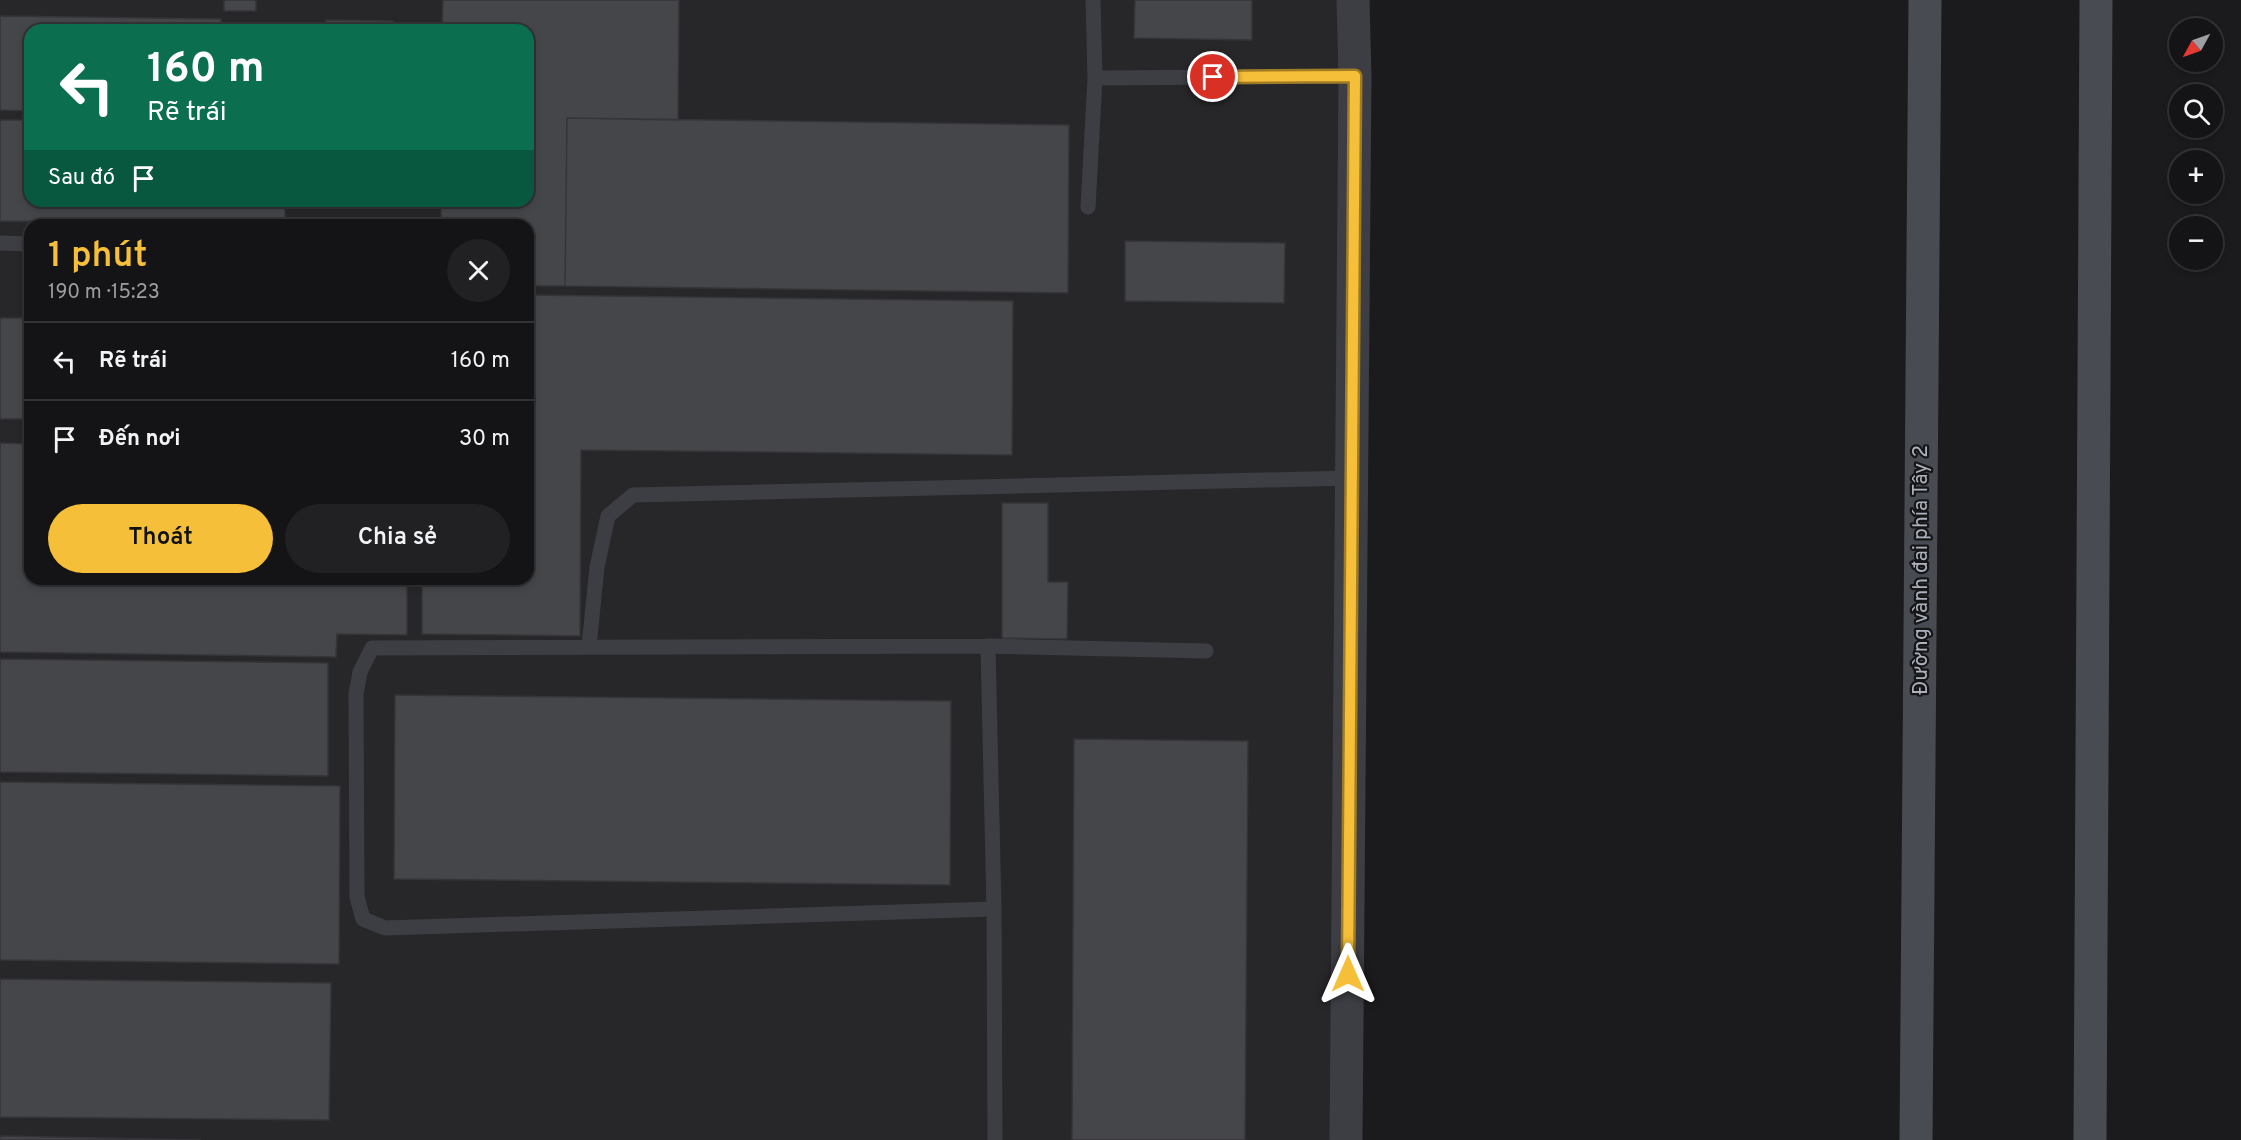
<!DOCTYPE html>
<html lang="vi">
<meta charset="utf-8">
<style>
body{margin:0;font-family:Overpass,sans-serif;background:#212123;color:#f1f3f6;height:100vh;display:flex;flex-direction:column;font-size:22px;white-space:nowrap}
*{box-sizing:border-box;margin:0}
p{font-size:20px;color:#9d9ea1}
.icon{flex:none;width:33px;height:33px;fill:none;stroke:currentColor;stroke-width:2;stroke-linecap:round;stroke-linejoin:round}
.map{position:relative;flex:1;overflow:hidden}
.panel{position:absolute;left:24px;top:219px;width:510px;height:366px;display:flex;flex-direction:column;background:#141416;border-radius:18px;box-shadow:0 3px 9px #0003,0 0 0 2px #333335}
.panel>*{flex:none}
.banner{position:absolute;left:24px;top:24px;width:510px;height:183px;border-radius:18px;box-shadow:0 3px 9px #0003,0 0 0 2px #333335;background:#0b6e4f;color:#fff;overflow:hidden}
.needle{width:39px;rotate:230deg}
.buttons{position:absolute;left:2169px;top:18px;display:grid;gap:12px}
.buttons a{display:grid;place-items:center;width:54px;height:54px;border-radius:50%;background:#141416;box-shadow:0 3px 9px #0003,0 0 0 2px #333335;font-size:30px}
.pin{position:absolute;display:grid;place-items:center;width:51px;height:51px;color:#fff;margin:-26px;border:3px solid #fff;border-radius:50%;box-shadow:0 2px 6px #0007}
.me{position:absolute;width:66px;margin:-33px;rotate:0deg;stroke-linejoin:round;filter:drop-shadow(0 0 4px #0008)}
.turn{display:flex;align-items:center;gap:21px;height:126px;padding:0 24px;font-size:27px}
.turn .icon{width:78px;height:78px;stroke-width:2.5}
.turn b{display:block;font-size:42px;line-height:51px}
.then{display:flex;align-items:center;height:57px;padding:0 24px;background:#0003;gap:12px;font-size:22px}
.round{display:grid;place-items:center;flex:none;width:63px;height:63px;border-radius:32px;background:#212123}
.headline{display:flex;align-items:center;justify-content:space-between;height:102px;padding:0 24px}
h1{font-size:36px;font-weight:600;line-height:45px;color:#f6bf39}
.primary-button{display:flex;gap:12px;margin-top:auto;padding:12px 24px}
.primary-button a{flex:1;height:69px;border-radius:36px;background:#f6bf39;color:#111;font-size:24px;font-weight:600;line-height:69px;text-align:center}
.primary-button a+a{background:#212123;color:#f1f3f6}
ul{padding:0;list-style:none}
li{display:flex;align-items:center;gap:18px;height:78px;padding:0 24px;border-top:2px solid #333335}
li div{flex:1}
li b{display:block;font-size:22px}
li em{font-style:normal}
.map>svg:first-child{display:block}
.built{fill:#27272a;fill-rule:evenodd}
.building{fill:#45464a;stroke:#353539;stroke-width:1.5}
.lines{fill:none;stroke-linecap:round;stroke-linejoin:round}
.service{stroke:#3d3e44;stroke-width:15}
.tertiary{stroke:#3d3e44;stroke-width:33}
.secondary{stroke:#494b52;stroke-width:33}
.route-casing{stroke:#a07c25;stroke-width:15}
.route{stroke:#f6bf39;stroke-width:10}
.labels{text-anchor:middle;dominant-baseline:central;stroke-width:4.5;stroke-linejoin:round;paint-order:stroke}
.street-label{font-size:21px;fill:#adb1bd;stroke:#161618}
</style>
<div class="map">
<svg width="2241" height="1140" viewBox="0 0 2241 1140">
<rect width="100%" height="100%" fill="#1b1b1d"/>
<path class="built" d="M 0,0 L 1346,0 L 1339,1140 L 0,1140 ZM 30,30 L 528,30 L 528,201 L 30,201 ZM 30,225 L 528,225 L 528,579 L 30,579 Z"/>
<path class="building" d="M 224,0 L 256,0 L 256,11 L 224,11 Z
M 443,0 L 679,0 L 678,120 L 567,118 L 565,286 L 528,286 L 528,225 L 441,225 L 441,201 L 528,201 L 528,30 L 442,30 Z
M 1135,0 L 1252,0 L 1252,40 L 1134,38 Z
M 0,16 L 221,19 L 221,30 L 30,30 L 30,111 L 0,110 Z
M 326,20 L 393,21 L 393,30 L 326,30 Z
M 567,118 L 1069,125 L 1068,293 L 565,286 Z
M 0,120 L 30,120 L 30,201 L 285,201 L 285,224 L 0,221 Z
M 1125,241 L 1285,243 L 1284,303 L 1125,301 Z
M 528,295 L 1013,301 L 1012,455 L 581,450 L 580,636 L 422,634 L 422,579 L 528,579 Z
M 0,318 L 30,318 L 30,419 L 0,419 Z
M 0,443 L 30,444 L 30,579 L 407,579 L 407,635 L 337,634 L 336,657 L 0,652 Z
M 1002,503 L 1048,503 L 1048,582 L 1068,582 L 1067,639 L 1002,638 Z
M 0,659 L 328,663 L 328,776 L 0,772 Z
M 395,695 L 951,701 L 950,885 L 394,879 Z
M 1074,739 L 1248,741 L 1245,1140 L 1072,1140 Z
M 0,782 L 340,786 L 339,964 L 0,960 Z
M 0,979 L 331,983 L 329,1120 L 0,1117 Z
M 0,1136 L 201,1140 L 0,1140 Z"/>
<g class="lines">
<path class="service" d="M 1095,78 L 1355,76
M 1088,207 L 1095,78 L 1093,0
M 0,243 L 30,244
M 589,646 L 597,567 L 608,516 L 633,495 L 1351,478
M 988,646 L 994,909 L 995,1140
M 994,909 L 385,928 L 363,919 L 357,897 L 356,694 L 360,672 L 372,648 L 988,646 L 1206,651"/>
<path class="tertiary" d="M 1346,1140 L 1355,76 L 1353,0"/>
<path class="secondary" d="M 1916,1140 L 1925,0
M 2090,1140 L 2096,0"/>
</g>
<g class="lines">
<defs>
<path id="route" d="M 1213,77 L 1355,76 L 1348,974"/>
</defs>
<use href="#route" class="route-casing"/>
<use href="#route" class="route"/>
</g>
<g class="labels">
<g class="street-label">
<text transform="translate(1921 570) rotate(-90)">Đường vành đai phía Tây 2</text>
</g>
</g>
</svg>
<div class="buttons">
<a><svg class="needle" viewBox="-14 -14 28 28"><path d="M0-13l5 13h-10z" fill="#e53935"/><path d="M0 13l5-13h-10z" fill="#9d9ea1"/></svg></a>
<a><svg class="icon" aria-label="search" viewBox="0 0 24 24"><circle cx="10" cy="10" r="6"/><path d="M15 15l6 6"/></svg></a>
<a>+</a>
<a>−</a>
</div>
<div class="pin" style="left:1213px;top:77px;background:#d93025"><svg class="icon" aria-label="arrive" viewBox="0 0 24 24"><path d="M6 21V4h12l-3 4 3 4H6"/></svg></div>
<svg class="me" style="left:1348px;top:974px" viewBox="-20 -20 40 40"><path d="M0-17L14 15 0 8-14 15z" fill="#f6bf39" stroke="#fff" stroke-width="4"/></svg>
<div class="banner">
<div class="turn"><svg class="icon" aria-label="left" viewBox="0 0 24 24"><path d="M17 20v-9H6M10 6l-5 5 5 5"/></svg><div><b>160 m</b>Rẽ trái</div></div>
<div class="then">Sau đó<svg class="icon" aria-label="arrive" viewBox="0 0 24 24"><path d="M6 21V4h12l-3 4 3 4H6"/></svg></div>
</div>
<section class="panel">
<div class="headline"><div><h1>1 phút</h1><p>190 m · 15:23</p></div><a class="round"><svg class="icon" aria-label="close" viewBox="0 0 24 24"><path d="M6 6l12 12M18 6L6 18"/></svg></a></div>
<ul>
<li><svg class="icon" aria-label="left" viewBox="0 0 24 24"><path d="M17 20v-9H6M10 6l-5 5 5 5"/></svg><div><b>Rẽ trái</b></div><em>160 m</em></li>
<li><svg class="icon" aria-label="arrive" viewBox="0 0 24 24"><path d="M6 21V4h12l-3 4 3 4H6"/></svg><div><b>Đến nơi</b></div><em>30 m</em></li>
</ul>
<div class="primary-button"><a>Thoát</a><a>Chia sẻ</a></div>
</section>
</div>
